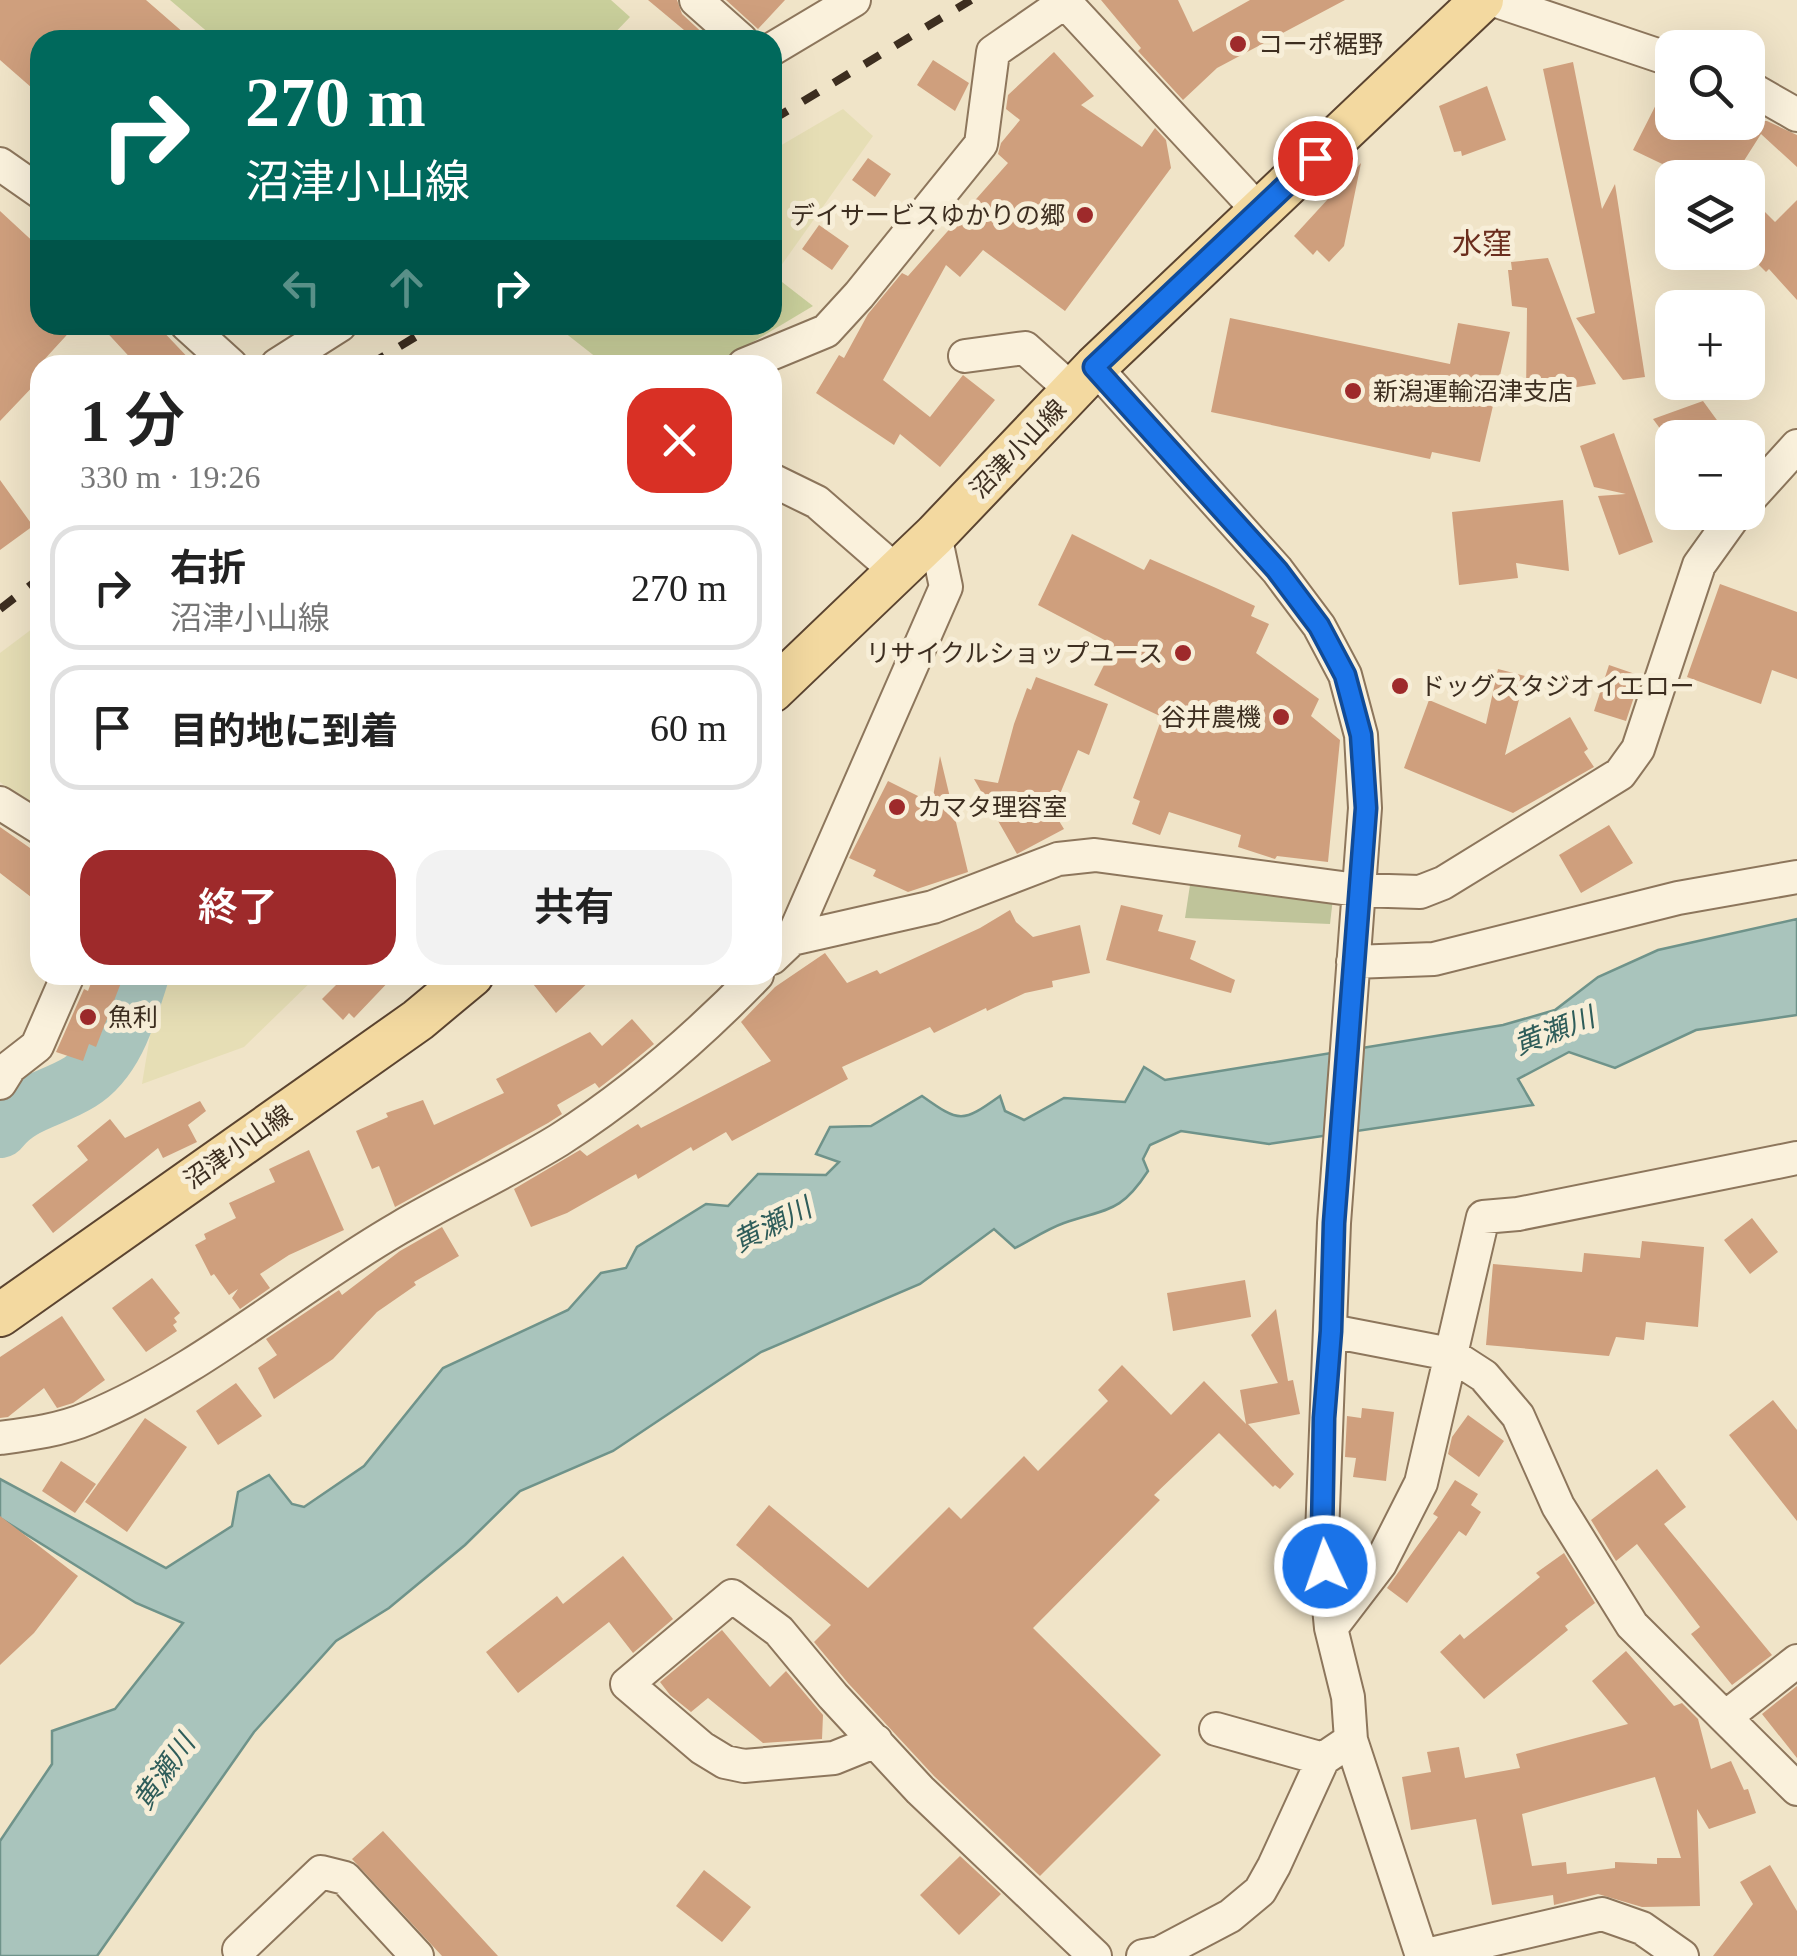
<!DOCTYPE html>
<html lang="ja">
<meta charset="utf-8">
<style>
body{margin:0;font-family:"Times New Roman","Noto Sans JP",serif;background:#f2f2f2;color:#222;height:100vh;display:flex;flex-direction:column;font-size:38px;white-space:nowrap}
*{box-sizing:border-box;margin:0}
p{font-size:32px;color:#767676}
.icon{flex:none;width:55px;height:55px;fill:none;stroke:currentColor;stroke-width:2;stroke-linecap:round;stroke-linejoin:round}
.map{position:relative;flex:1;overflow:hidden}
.side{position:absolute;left:30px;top:355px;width:752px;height:630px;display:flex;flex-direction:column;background:#fff;border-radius:30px;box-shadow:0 10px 40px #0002}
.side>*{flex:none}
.top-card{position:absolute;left:30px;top:30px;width:752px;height:305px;border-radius:30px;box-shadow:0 10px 40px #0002;background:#00695c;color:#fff;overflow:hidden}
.tools{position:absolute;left:1655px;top:30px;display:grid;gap:20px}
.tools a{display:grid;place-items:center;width:110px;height:110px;border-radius:20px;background:#fff;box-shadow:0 10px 40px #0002;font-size:50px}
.pin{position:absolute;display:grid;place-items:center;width:85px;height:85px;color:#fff;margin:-42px;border:5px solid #fff;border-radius:50%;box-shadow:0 2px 10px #0007}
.me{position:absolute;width:110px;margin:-55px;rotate:357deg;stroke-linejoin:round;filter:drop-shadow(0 0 8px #0008)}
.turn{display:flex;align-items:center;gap:35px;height:210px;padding:0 50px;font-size:45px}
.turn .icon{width:130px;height:130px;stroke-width:2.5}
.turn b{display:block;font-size:70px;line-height:85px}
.lanes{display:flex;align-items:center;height:95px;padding:0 50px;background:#0003;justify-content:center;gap:50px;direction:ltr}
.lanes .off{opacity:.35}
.round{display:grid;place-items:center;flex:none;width:105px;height:105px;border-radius:30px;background:#f2f2f2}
.summary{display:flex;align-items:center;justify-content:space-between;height:170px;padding:0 50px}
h1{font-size:60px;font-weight:600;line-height:75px}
.primary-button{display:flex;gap:20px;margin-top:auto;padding:20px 50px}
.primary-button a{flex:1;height:115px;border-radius:30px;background:#9e2a2b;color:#fff;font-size:40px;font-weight:600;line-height:115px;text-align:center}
.primary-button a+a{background:#f2f2f2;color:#222}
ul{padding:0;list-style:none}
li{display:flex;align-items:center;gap:30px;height:125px;margin:0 20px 15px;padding:0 30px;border:5px solid #e0e0e0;border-radius:30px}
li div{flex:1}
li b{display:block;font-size:38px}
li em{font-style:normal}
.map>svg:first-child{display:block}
.farmland{fill:#e6deb5}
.green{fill:#c9cf9b}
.cemetery{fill:#bfc49a}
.water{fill:#a9c4bc;stroke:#6f938a;stroke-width:2.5}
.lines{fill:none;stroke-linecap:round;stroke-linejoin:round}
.river{stroke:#a9c4bc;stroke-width:58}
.building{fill:#cf9f7d;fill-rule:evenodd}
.minor-casing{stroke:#8d765c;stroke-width:36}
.major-casing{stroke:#5b4430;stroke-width:46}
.minor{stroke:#faf1dc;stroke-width:32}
.major{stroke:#f3d9a0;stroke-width:42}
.rail{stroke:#3d2e20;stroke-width:8;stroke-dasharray:18 18;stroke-linecap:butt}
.route-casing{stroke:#114b97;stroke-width:25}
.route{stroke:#1a73e8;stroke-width:18}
.poi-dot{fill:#9e2a2b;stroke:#f7eed8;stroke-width:4}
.labels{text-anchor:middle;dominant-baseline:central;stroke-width:10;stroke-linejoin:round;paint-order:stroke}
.poi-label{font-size:25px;fill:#3d2e20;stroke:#f7eed8;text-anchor:start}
.street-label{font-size:25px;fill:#3d2e20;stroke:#f7eed8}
.water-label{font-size:28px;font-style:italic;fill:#2f5d5a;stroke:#f7eed8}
.quarter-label{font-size:30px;fill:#6b2e1e;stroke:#f7eed8}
</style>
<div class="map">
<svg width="1797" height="1956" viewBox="0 0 1797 1956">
<rect width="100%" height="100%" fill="#f0e4c8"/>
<path class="farmland" d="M 843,109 L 873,136 L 778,270 L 772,266 L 773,150 Z
M 40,623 L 40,813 L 0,782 L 0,653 Z
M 160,975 L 318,975 L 244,1047 L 142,1084 Z"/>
<path class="green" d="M 170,0 L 611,0 L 630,17 L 608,40 L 217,40 Z
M 773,275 L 813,306 L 714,365 L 606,365 L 555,325 L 772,325 Z"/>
<path class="cemetery" d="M 1190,885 L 1333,898 L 1330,924 L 1185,918 Z"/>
<path class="water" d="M 1797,919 L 1797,1015 L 1696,1030 L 1615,1068 L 1569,1052 L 1518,1079 L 1533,1105 L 1269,1144 L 1181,1131 L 1150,1145 L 1143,1159 L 1148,1171 C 1120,1214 1107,1208 1064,1223 C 1047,1229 1031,1240 1015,1248 L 994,1229 L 920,1284 L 761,1352 L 613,1451 L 520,1491 L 465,1545 L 389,1608 L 336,1641 L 254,1732 L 97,1956 L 0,1956 L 0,1841 L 52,1764 L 52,1731 L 115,1709 L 183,1623 L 136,1603 L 0,1518 L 0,1479 L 166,1568 L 232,1526 L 238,1492 L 269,1475 L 292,1504 L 304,1507 L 364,1466 L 443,1368 L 568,1310 L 601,1273 L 626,1268 L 637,1247 L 706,1204 L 728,1206 L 758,1174 L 826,1175 L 839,1162 L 816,1154 L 830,1127 L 871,1126 L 922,1096 C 960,1123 962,1123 1000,1096 L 1005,1111 L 1024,1120 L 1064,1098 L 1125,1102 L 1144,1067 L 1165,1080 L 1503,1025 L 1555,1010 L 1598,977 L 1658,950 Z"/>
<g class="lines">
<path class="river" d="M 0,1129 C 19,1103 53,1099 80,1082 C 116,1060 128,1012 140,975"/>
</g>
<path class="building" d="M 0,0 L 146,0 L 192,40 L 40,40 L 40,95 L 0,60 Z
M 648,0 L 677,0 L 682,14 L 708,38 L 696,40 Z
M 726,0 L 785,0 L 758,29 Z
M 1101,0 L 1178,0 L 1193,32 L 1250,0 L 1345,0 L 1217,68 L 1183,100 L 1138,51 L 1141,48 Z
M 1054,52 L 1094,96 L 1081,105 L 1142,147 L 1155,128 L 1166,140 L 1171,168 L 1065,311 L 983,250 L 960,277 L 946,265 L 883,380 L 930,417 L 963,375 L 995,400 L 940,467 L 900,434 L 894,445 L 816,393 L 839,355 L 844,358 L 868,314 L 902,273 L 908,276 L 1008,163 L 998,154 L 1001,143 L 1020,120 L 1006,109 L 1008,95 Z
M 933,60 L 969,83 L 955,111 L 917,85 Z
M 1573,62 L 1602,209 L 1615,184 L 1645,377 L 1623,380 L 1576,318 L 1595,313 L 1543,69 Z
M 1669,79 L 1672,80 L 1672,122 L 1767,121 L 1797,135 L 1797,167 L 1761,134 L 1733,178 L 1699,178 L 1682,165 L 1679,172 L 1633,150 Z
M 1487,86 L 1506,140 L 1462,156 L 1461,151 L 1454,152 L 1439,106 Z
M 868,158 L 891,174 L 875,197 L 852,180 Z
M 1361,163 L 1344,246 L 1329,262 L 1317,250 L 1313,255 L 1294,236 Z
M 1748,195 L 1775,222 L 1797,200 L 1797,300 L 1769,269 L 1766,272 L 1748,254 Z
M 0,211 L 40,248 L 40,325 L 76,325 L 42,362 L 40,379 L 0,421 Z
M 819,225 L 849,246 L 832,270 L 802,249 Z
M 1548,258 L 1596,384 L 1559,390 L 1557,383 L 1553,384 L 1553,392 L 1526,394 L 1527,308 L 1512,306 L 1508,270 L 1512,270 L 1511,262 Z
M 1230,318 L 1450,364 L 1458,323 L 1510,332 L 1480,462 L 1432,452 L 1430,459 L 1211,412 Z
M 100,325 L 157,325 L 195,365 L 137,365 Z
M 1703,401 L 1730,438 L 1667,438 L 1653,419 Z
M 1614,433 L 1653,542 L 1619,555 L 1598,496 L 1626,494 L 1594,487 L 1580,446 Z
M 0,480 L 33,526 L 0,550 Z
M 1563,500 L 1569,571 L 1516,563 L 1518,578 L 1459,585 L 1452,512 Z
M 1072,534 L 1144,570 L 1150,559 L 1216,588 L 1255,606 L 1251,616 L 1269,624 L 1256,653 L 1319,699 L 1311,716 L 1340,740 L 1328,862 L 1277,856 L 1275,859 L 1238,847 L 1241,835 L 1169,812 L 1160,835 L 1132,824 L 1140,801 L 1133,798 L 1162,717 L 1094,685 L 1114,645 L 1038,605 Z
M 1720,584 L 1797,612 L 1797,679 L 1772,670 L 1761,704 L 1687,677 Z
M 1609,665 L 1641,676 L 1626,721 L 1594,711 Z
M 1498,669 L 1525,676 L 1505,755 L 1570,717 L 1588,749 L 1584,752 L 1594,767 L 1513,813 L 1404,768 L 1429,700 L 1486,724 Z
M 1036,677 L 1108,704 L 1089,755 L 1078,750 L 1053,811 L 1064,829 L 1017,854 L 974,779 L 998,783 L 1014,724 L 1027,688 L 1031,690 Z
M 940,756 L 968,872 L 908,892 L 873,876 L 876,870 L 849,858 L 888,781 L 932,803 Z
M 1609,825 L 1633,863 L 1581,893 L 1559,855 Z
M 0,827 L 40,855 L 40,904 L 0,873 Z
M 1121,905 L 1163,915 L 1158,931 L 1196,941 L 1190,959 L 1235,980 L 1231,993 L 1106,960 Z
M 1010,910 L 1016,922 L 1033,937 L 1080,925 L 1090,973 L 1052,981 L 1053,987 L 1025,993 L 987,1011 L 986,1008 L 934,1033 L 930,1027 L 842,1067 L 848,1079 L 732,1141 L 726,1132 L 693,1151 L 691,1147 L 638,1179 L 636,1174 L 567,1213 L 531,1227 L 514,1189 L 580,1150 L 587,1156 L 638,1124 L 641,1128 L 771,1061 L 741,1022 L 775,987 L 825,953 L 847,983 L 877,970 L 880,974 L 980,928 Z
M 94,975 L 124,975 L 96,1047 L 89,1044 L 83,1061 L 56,1052 L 84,989 L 88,991 Z
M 346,975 L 395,975 L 354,1018 L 349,1013 L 343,1020 L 322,999 Z
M 526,975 L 596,975 L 556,1013 Z
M 632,1019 L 654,1044 L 625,1068 L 599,1088 L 595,1083 L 557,1105 L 562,1114 L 548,1123 L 395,1207 L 379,1166 L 372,1169 L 356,1131 L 388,1117 L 386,1113 L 423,1100 L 434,1125 L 504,1093 L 496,1079 L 590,1032 L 602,1046 Z
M 200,1101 L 206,1111 L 188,1125 L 197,1142 L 163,1158 L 158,1148 L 53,1233 L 32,1205 L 88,1160 L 77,1146 L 110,1119 L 125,1138 Z
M 309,1150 L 344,1230 L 289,1255 L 260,1274 L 270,1288 L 240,1309 L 232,1298 L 238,1289 L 229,1295 L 214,1274 L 211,1276 L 195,1245 L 206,1239 L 204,1234 L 236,1218 L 229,1203 L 275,1182 L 269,1169 Z
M 1752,1218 L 1778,1252 L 1750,1274 L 1724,1240 Z
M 442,1227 L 459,1256 L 414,1282 L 416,1285 L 377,1312 L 333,1359 L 274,1399 L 258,1368 L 277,1355 L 266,1339 L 339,1290 L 342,1295 L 400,1251 Z
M 1642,1241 L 1704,1247 L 1698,1327 L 1646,1322 L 1644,1340 L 1616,1337 L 1609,1356 L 1486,1345 L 1493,1264 L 1582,1272 L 1584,1253 L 1640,1258 Z
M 152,1278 L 180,1313 L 174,1318 L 177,1322 L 173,1325 L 177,1331 L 146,1352 L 112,1308 Z
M 1245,1280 L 1251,1317 L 1173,1331 L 1167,1293 Z
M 1276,1309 L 1288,1381 L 1293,1380 L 1300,1414 L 1248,1424 L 1294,1474 L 1280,1489 L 1275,1485 L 1273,1487 L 1219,1433 L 1154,1495 L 1160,1500 L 1033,1628 L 1161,1755 L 1040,1876 L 934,1776 L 848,1683 L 814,1642 L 831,1625 L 736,1545 L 769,1505 L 868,1588 L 949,1507 L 961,1519 L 1024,1456 L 1038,1471 L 1108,1401 L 1098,1390 L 1122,1365 L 1171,1415 L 1204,1381 L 1246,1424 L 1240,1390 L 1278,1383 L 1251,1335 Z
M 62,1316 L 105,1380 L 73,1403 L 57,1408 L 44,1388 L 8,1417 L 0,1418 L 0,1357 Z
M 236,1383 L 262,1416 L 218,1445 L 196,1411 Z
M 1773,1400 L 1797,1430 L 1797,1521 L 1729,1435 Z
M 1362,1408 L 1394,1412 L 1386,1481 L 1353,1477 L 1356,1458 L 1345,1457 L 1347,1416 L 1361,1418 Z
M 1468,1415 L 1504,1441 L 1479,1477 L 1448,1454 L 1452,1437 Z
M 145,1418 L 187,1447 L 127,1532 L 85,1502 Z
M 61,1461 L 96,1484 L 75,1513 L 42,1491 Z
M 1657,1469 L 1686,1507 L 1664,1524 L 1772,1655 L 1732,1685 L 1691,1634 L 1700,1627 L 1637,1544 L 1616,1561 L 1591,1520 Z
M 1455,1480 L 1478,1494 L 1471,1505 L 1481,1512 L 1466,1536 L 1459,1531 L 1407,1603 L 1387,1588 L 1438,1517 L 1433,1514 Z
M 0,1516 L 78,1576 L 34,1633 L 0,1665 Z
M 1564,1553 L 1595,1603 L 1565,1626 L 1568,1630 L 1484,1699 L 1440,1652 L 1460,1634 L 1464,1639 L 1540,1577 L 1536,1573 Z
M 623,1556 L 673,1619 L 633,1653 L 609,1622 L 518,1693 L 486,1652 L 557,1596 L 563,1604 Z
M 722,1630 L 770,1687 L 786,1671 L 823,1715 L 822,1739 L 763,1743 L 708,1698 L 691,1712 L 670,1695 L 660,1682 Z
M 1626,1651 L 1674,1706 L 1682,1703 L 1698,1719 L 1711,1769 L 1731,1761 L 1744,1790 L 1748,1789 L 1756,1813 L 1709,1829 L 1697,1809 L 1700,1906 L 1642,1907 L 1598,1894 L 1554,1905 L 1553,1895 L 1492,1905 L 1476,1819 L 1411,1830 L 1402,1777 L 1431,1772 L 1427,1752 L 1459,1747 L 1465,1778 L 1520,1768 L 1516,1754 L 1628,1724 L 1592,1681 ZM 1655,1777 L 1681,1858 L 1657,1858 L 1657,1864 L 1615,1862 L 1615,1868 L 1567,1874 L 1566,1862 L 1532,1866 L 1522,1814 Z
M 1797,1686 L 1797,1758 L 1762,1714 Z
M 383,1831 L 498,1956 L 442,1956 L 352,1859 Z
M 960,1856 L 1001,1894 L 959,1935 L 920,1895 Z
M 1770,1865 L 1797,1911 L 1797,1956 L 1713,1956 L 1753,1904 L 1740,1882 Z
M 704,1870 L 751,1907 L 722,1942 L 676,1906 Z"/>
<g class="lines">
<defs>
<path id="minor" d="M 696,0 L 741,40
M 1494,0 L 1672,60
M 772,49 L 854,0
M 1748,87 L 1797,115
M 0,164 L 40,192
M 187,325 L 231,365
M 965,356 L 1025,348 L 1073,391
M 277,365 L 340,325
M 744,365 L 826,331 L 859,295 L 981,144 L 993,52 L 1065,2 L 1259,211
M 1095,367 L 1277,570 L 1319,626 L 1345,675 L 1361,735 L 1365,808 L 1334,1223 L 1322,1535 L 1331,1628 L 1348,1697 L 1351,1740 L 1422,1956
M 772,480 L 817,502 L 896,571
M 1748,500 L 1797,446
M 0,803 L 40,828
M 792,939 L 933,907 L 1058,859 L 1095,855 L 1357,890 L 1420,892 L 1443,883 L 1620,774 L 1638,749 L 1699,565 L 1737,512
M 772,958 L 792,939 L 946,587 L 935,535
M 1353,962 L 1434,959 L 1678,898 L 1797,877
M 0,1083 L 10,1067 L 37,1046 L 68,975
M 1331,1331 L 1450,1354 L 1484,1376 L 1518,1416 L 1558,1506 L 1632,1625 L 1797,1789
M 0,1438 C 30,1434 61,1430 89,1418 C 200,1372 295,1288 399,1228 C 452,1197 507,1172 559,1140 C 631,1094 698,1036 757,975
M 1331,1628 L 1380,1564 L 1421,1483 L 1483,1217 L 1518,1214 L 1797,1158
M 1727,1716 L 1797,1661
M 1216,1729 L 1323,1759
M 876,1741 L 834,1758 L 744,1766 L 725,1762 L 702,1748 L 627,1684 L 732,1596 L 779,1631 L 833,1696 L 920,1790 L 1095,1956
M 239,1950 L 321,1872 L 345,1878 L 417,1956
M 1143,1956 L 1160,1953 L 1230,1916 L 1260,1891 L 1274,1866 L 1323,1759 L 1351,1740
M 1422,1956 L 1602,1914 L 1642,1928 L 1682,1956"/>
<path id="major" d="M 772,691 L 935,535 L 1095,367 L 1482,0
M 0,1315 L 418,1020 L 472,975"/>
</defs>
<use href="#minor" class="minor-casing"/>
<use href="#major" class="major-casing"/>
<use href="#minor" class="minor"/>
<use href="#major" class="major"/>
<path class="rail" d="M 772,120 L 971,0
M 369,365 L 435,325
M 0,609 L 40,578"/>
</g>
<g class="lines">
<defs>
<path id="route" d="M 1315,158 L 1094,367 L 1277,570 L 1319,626 L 1345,675 L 1361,735 L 1366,808 L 1334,1223 L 1331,1331 L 1324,1418 L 1322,1535 L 1325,1566"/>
</defs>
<use href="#route" class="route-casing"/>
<use href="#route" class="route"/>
</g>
<g class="poi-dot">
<circle cx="1238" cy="44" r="10"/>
<circle cx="1085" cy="215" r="10"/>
<circle cx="1353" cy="391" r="10"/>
<circle cx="1183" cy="653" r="10"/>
<circle cx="1400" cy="686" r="10"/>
<circle cx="1281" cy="717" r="10"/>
<circle cx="897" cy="807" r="10"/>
<circle cx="88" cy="1017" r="10"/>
</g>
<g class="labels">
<g class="poi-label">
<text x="1258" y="44">コーポ裾野</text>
<text x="1065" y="215" text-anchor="end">デイサービスゆかりの郷</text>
<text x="1373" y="391">新潟運輸沼津支店</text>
<text x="1163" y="653" text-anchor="end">リサイクルショップユース</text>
<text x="1420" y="686">ドッグスタジオイエロー</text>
<text x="1261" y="717" text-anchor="end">谷井農機</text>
<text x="917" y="807">カマタ理容室</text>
<text x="108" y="1017">魚利</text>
</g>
<g class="street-label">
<text transform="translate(1018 449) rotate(-46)">沼津小山線</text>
<text transform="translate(238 1147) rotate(-35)">沼津小山線</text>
</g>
<g class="water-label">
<text transform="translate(1554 1031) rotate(-21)">黄瀬川</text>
<text transform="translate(772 1225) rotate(-27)">黄瀬川</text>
<text transform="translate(164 1772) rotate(-55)">黄瀬川</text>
</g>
<g class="quarter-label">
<text x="1482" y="243">水窪</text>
</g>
</g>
</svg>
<div class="tools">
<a><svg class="icon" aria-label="search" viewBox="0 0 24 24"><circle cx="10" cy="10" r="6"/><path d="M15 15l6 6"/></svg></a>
<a><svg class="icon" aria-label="layers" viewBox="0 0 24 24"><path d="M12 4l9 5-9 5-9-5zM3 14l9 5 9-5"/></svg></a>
<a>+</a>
<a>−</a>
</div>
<div class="pin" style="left:1315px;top:158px;background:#d93025"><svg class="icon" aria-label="arrive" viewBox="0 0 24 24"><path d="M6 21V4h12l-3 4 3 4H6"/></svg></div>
<svg class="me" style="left:1325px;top:1566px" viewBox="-20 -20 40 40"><circle r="17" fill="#1a73e8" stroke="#fff" stroke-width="3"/><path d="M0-11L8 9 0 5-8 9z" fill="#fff"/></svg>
<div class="top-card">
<div class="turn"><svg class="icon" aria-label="right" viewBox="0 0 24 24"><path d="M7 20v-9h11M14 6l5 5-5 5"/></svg><div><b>270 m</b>沼津小山線</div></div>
<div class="lanes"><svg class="icon off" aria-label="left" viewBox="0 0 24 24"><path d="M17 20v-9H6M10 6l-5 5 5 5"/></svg><svg class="icon off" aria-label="ahead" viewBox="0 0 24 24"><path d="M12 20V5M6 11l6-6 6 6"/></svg><svg class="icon" aria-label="right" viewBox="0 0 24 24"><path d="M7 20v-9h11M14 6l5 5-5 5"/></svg></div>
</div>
<section class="side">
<div class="summary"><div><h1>1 分</h1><p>330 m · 19:26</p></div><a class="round" style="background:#d93025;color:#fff"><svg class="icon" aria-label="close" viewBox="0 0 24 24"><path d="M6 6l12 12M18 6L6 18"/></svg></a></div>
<ul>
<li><svg class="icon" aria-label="right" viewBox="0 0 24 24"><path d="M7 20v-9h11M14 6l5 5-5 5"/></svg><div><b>右折</b><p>沼津小山線</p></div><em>270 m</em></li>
<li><svg class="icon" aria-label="arrive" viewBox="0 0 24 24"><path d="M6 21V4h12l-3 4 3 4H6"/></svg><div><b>目的地に到着</b></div><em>60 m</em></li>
</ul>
<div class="primary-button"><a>終了</a><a>共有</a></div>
</section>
</div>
